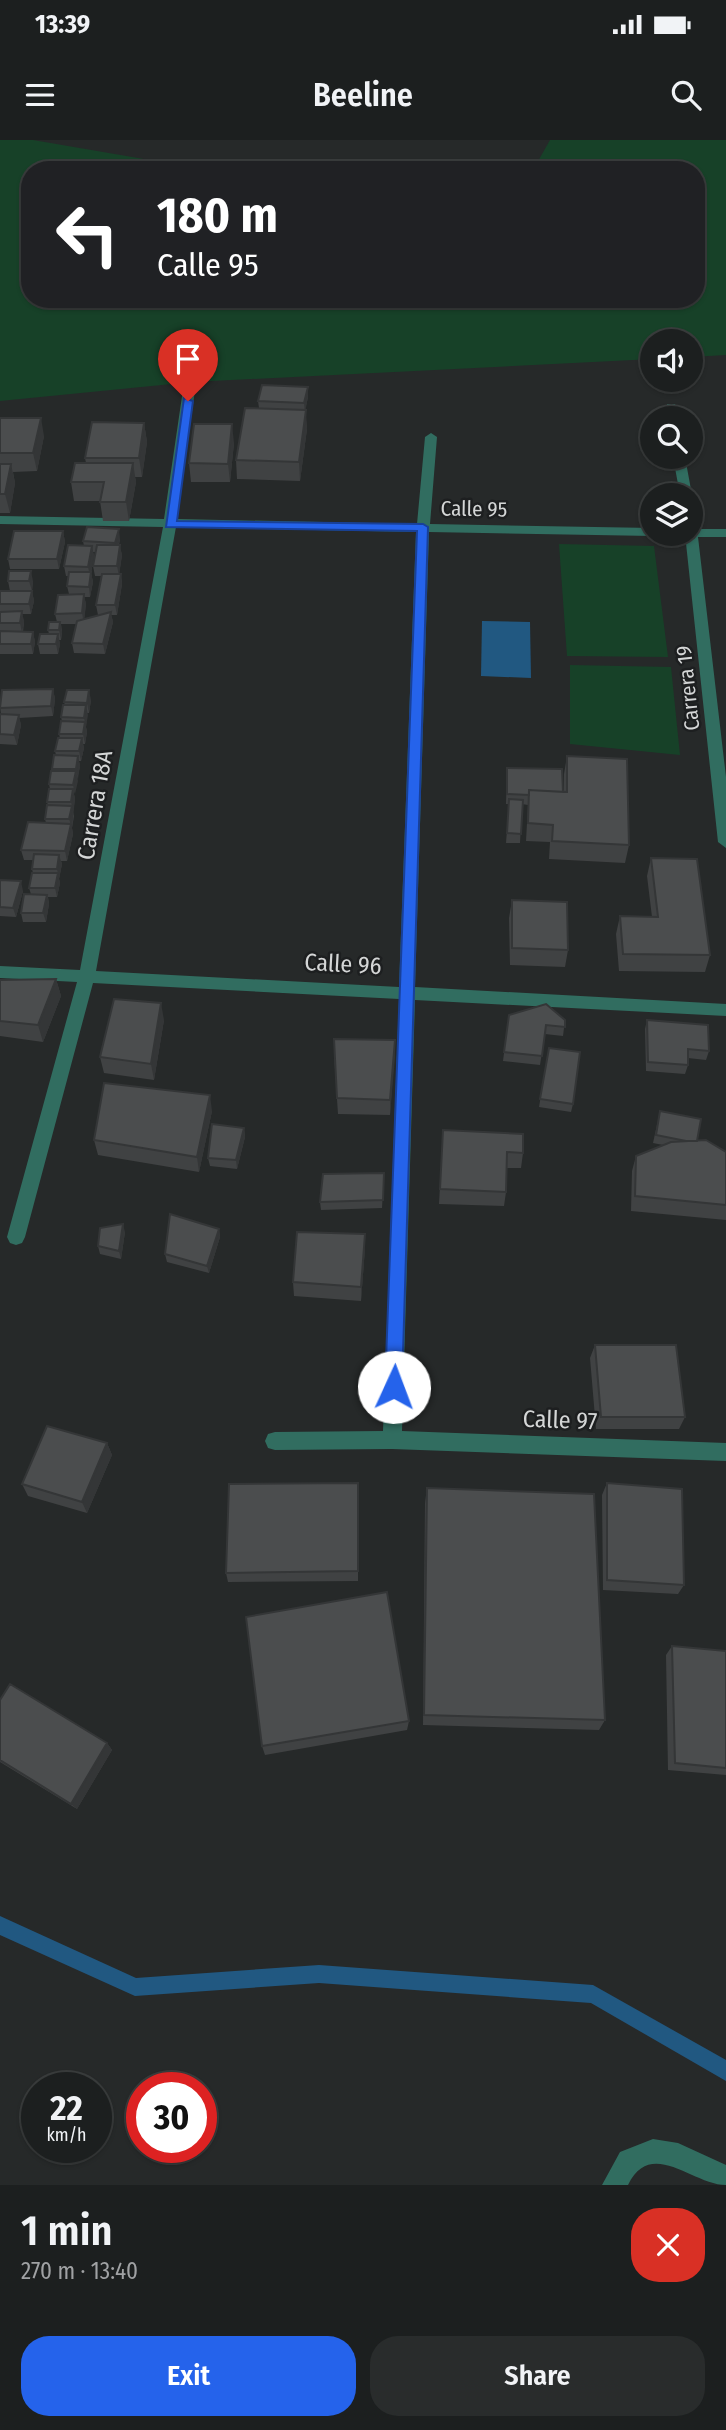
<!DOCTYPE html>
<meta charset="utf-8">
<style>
body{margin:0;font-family:"Fira Sans Condensed",sans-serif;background:#292c2c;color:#f1f3f6;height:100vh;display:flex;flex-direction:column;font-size:26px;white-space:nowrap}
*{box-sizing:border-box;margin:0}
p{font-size:23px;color:#a0a2a4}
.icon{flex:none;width:38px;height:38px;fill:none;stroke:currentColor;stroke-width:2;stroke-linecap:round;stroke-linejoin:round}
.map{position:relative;height:2045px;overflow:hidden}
.drawer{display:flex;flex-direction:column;background:#1c1f1f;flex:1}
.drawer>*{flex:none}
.guide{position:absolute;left:21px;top:21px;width:684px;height:147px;border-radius:28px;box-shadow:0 2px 5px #0004,0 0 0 2px #3a3d3d;background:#202124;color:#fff;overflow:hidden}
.buttons{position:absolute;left:640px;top:189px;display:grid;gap:14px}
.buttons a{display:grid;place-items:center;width:63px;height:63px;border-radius:50%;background:#1c1f1f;box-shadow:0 2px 5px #0004,0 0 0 2px #3a3d3d;font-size:35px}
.speed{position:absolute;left:21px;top:1932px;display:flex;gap:14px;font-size:35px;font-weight:700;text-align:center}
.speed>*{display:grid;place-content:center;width:91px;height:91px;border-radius:50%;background:#1c1f1f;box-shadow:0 2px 5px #0004,0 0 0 2px #3a3d3d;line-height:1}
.speed small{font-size:18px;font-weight:400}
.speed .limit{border:10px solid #d22;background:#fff;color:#111}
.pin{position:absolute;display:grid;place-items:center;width:60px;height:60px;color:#fff;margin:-72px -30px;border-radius:50% 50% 50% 0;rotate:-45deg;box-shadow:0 0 7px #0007}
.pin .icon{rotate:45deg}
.me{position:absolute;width:77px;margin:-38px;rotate:2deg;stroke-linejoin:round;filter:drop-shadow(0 0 5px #0008)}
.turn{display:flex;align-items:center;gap:24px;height:147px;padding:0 21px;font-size:32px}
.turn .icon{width:91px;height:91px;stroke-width:2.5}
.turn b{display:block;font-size:49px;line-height:60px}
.round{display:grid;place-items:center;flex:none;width:74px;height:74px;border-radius:28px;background:#292c2c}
.headline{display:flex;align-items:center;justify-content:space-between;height:119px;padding:0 21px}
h1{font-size:42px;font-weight:600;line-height:52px}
.primary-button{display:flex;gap:14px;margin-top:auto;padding:14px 21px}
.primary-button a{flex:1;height:80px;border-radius:28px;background:#2563eb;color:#fff;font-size:28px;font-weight:600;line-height:80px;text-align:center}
.primary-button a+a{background:#292c2c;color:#f1f3f6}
.status{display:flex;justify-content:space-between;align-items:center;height:49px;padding:0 35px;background:#1c1f1f;direction:ltr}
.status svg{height:19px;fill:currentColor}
header{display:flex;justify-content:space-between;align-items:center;height:91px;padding:0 21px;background:#1c1f1f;font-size:32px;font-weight:600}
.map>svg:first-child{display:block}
.green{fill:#174128}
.water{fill:#215881}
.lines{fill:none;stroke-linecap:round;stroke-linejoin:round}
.stream{fill:#215881;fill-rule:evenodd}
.street{fill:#316d60;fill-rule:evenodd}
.wall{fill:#404243;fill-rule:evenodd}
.shaded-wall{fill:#343637}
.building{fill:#4b4d4e;stroke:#343637;stroke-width:2}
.route{fill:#2563eb;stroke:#184099;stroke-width:2}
.labels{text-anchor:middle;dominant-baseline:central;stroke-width:5;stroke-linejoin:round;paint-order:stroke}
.far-street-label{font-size:21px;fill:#d4d6d6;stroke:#1d1f20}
.street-label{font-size:24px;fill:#d4d6d6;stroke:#1d1f20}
</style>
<div class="status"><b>13:39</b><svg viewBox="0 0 49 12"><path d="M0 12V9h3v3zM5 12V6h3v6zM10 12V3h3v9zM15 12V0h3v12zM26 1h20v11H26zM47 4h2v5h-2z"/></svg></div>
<header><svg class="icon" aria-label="menu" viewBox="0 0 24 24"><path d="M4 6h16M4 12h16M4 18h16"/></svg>Beeline<svg class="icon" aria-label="search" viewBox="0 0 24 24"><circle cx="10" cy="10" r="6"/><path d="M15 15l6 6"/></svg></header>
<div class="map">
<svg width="726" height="2045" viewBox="0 0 726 2045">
<rect width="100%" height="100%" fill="#262929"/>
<path class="green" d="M 0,0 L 33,0 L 208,30 L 30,30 L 30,159 L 696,159 L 696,30 L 533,30 L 550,0 L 726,0 L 726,215 L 691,217 L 691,201 L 653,201 L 653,219 L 192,242 L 0,261 Z
M 559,404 L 654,406 L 668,517 L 567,516 Z
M 570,525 L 671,527 L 680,615 L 570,604 Z"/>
<path class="water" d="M 482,481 L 530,482 L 531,538 L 481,536 Z"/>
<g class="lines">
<path class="stream" d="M 0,1776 L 136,1838 L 319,1825 L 593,1845 L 726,1920 L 726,1941 L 591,1863 L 319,1843 L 135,1856 L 0,1795 Z"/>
<path class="street" d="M 191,232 L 197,236 L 177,379 L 417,384 L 425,297 L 431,293 L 437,297 L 430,384 L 653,388 L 653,394 L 658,394 L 653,396 L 429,392 L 415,847 L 726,864 L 726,876 L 415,860 L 402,1291 L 726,1303 L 726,1321 L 392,1309 L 275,1310 L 268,1308 L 265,1301 L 268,1294 L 275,1292 L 383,1291 L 399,859 L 93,843 L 25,1097 L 22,1103 L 16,1105 L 10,1103 L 7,1097 L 77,842 L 0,838 L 0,826 L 80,830 L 163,387 L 0,384 L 0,376 L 164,379 L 185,236 ZM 176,387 L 416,392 L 399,847 L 96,831 Z
M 667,264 L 675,264 L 679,278 L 667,278 Z
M 673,317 L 685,317 L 692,355 L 691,357 L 680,355 Z
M 691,386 L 697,389 L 726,389 L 726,397 L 698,397 L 726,637 L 726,708 L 718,702 L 685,394 L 691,394 Z
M 653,1999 L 678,2003 L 726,2025 L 726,2045 C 693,2045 651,1997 628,2045 L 602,2045 L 620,2012 Z"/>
</g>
<path class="wall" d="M 308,257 L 305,270 L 307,289 L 300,341 L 237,339 L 236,320 L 259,268 L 258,261 Z
M 0,278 L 44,296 L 37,331 L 13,332 L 15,343 L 10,373 L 0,373 Z
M 144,283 L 147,302 L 142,337 L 135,337 L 136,342 L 129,381 L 103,381 L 100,361 L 74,361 L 71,342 L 86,323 L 85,318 Z
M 234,303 L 230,342 L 191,342 L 189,323 Z
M 63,391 L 65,402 L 59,429 L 10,429 L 8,419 Z
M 120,399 L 119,405 L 122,415 L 119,434 L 121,434 L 122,444 L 117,475 L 111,475 L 113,482 L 105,514 L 74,513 L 72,503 L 76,484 L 61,484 L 62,492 L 61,500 L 59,500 L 60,504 L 58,514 L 40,514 L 38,504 L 49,494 L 48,490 L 57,482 L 55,474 L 69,454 L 67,446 L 69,436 L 66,436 L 64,426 L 84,406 L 83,401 ZM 93,412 L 96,412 L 93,426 L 95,436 L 101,436 L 96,465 L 98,475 L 84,479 L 86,464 L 84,457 L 90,457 L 93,442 L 91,433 L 94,416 Z
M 8,441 L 33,441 L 32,451 L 34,461 L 31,474 L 22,474 L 24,482 L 23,492 L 33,492 L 35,502 L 33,514 L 0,514 L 0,451 L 10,451 Z
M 53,549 L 55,559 L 53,576 L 19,578 L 21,585 L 17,605 L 0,604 L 0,574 L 1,574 L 0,566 Z
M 91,560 L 89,573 L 87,573 L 86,587 L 87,592 L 85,604 L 83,604 L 84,608 L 81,621 L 79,621 L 80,626 L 74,654 L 75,659 L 73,672 L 74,676 L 72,688 L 73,694 L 67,721 L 61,721 L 62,724 L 59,739 L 60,743 L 57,757 L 48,757 L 49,764 L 46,782 L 23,782 L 21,773 L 31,754 L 29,748 L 33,733 L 32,729 L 33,720 L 24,720 L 21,710 L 46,683 L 45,679 L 48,665 L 47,662 L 50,649 L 49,644 L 52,631 L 52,629 L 56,615 L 55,611 L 60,598 L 59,594 L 62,581 L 61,577 L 65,565 L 64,562 Z
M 567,616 L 629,705 L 625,723 L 549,719 L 550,702 L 526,701 L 528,665 L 522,664 L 520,703 L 506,703 L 509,664 L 506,664 L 507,628 L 564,652 L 564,634 Z
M 651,718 L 710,815 L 705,832 L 619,831 L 616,794 L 620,776 L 652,777 L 647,736 Z
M 0,740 L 23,751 L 16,777 L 0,776 Z
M 512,760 L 568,810 L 565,827 L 510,825 L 509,778 Z
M 56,839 L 61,856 L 43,902 L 0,896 L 0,840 Z
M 509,875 L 565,880 L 563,896 L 545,894 L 540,925 L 503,921 Z
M 164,880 L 154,940 L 104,933 L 100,917 Z
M 647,880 L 709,911 L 706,920 L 688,918 L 688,925 L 685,934 L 646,931 L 645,889 Z
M 395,900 L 390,975 L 338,974 L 334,915 Z
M 549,908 L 573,964 L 571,972 L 539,967 Z
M 212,971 L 199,1032 L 98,1015 L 94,1000 Z
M 660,971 L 697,1001 L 726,1012 L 726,1080 L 631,1071 L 632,1031 L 636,1016 L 663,1005 L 653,1003 Z
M 244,988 L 245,997 L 237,1029 L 210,1026 L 208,1018 Z
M 443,990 L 523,1013 L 521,1028 L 507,1028 L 506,1052 L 504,1066 L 439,1064 Z
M 384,1033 L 382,1068 L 321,1070 L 320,1062 Z
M 219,1089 L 220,1097 L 209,1133 L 167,1122 L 165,1114 Z
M 125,1092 L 121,1119 L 100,1114 L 98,1106 Z
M 365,1108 L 361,1161 L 294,1156 L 293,1142 Z
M 595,1205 L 685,1277 L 679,1289 L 596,1289 L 590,1218 Z
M 107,1303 L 112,1315 L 87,1373 L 28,1356 L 22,1344 Z
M 358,1343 L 358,1441 L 228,1442 L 226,1433 Z
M 607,1343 L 684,1445 L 678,1454 L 603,1450 L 602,1355 Z
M 427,1348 L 605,1580 L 599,1590 L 423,1585 L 425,1363 Z
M 672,1506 L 726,1511 L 726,1635 L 668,1630 L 666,1515 Z
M 0,1560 L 107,1603 L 112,1610 L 77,1669 L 0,1622 Z
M 409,1581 L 407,1590 L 265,1615 L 262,1606 Z"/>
<path class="shaded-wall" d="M 308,247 L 308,257 L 305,273 L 304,263 Z
M 306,270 L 307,289 L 300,341 L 299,322 Z
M 41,278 L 44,296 L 37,331 L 33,313 Z
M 144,283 L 147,302 L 142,337 L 139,318 Z
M 232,284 L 234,303 L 230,342 L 228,324 Z
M 133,323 L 136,342 L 129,381 L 126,362 Z
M 11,324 L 15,343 L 10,373 L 5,354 Z
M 119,389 L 120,399 L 116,414 L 115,403 Z
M 63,391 L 65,402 L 59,429 L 57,419 Z
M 120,405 L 122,415 L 119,436 L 117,426 Z
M 92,406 L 94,416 L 91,433 L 93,442 L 90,457 L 89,447 L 90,436 L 88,427 Z
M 31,431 L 33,441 L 32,451 L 29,441 Z
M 121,434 L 122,444 L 117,475 L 115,465 Z
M 32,451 L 34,461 L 31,474 L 29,464 Z
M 84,454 L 86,464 L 84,484 L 82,473 Z
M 22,471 L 24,482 L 22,493 L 20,483 Z
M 111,472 L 113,482 L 105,514 L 103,504 Z
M 60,482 L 62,492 L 61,500 L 59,490 Z
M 33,492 L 35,502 L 33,514 L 31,504 Z
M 58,494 L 60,504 L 58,514 L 56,504 Z
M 53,549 L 55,559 L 53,576 L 51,566 Z
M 89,550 L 91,560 L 89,573 L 87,563 Z
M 86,565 L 88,575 L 86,587 L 84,578 Z
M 19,575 L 21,585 L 17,605 L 14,595 Z
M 85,582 L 87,592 L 85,604 L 83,594 Z
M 82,598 L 84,608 L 81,621 L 79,611 Z
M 78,616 L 80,626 L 78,639 L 76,629 Z
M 76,631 L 78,641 L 75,654 L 73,645 Z
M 73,649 L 75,659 L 72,688 L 73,694 L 67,721 L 65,711 L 71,685 L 69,679 L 72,666 L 71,662 Z
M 59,715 L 62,724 L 59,739 L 57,729 Z
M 58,733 L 60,743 L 57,757 L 55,748 Z
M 21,741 L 23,751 L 16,777 L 13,768 Z
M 47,755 L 49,764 L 46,782 L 43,773 Z
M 56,839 L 61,856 L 43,902 L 38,885 Z
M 161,863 L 164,880 L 154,940 L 151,924 Z
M 395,900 L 395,917 L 390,975 L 390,960 Z
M 210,955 L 212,971 L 199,1032 L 197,1017 Z
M 244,988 L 245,997 L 237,1029 L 236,1020 Z
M 123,1084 L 125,1092 L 121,1119 L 119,1111 Z
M 219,1089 L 220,1097 L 209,1133 L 207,1126 Z
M 365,1094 L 365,1108 L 361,1161 L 361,1147 Z
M 107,1303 L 112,1315 L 87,1373 L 82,1362 Z
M 107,1603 L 112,1610 L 77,1669 L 71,1664 Z"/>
<path class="building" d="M 262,245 L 308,247 L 304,263 L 258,261 Z
M 245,268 L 306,270 L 299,322 L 236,320 Z
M 0,278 L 41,278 L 33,313 L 0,313 Z
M 92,282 L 144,283 L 139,318 L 85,318 Z
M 194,284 L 232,284 L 228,324 L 189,323 Z
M 75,323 L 133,323 L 126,362 L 100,362 L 104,342 L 71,342 Z
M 0,324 L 11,324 L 5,354 L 0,354 Z
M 87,387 L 119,389 L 115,403 L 83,401 Z
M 14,391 L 63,391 L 57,419 L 8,419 Z
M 68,405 L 92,406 L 88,427 L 64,426 Z
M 97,405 L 120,405 L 117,426 L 93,426 Z
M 9,431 L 31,431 L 29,441 L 8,441 Z
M 69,432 L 91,432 L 89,447 L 67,446 Z
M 102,434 L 121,434 L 115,465 L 96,465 Z
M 0,451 L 32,451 L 29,464 L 0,464 Z
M 84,454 L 82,473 L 55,474 L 58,455 Z
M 22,471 L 20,483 L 0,483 L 0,472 Z
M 111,472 L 103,504 L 72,503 L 77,481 Z
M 49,482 L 60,482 L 59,490 L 48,490 Z
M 0,491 L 33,492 L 31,504 L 0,504 Z
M 40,494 L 58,494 L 56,504 L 38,504 Z
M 53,549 L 51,566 L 0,568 L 2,550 Z
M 67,550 L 89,550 L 87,563 L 64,562 Z
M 63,565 L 86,565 L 84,578 L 61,577 Z
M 0,574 L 19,575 L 14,595 L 0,594 Z
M 61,581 L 85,582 L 83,594 L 59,594 Z
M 58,598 L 82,598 L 79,611 L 55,611 Z
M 54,615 L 78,616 L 76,629 L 52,629 Z
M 567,616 L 627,619 L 629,705 L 552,701 L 553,685 L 528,683 L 529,650 L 567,652 Z
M 507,628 L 562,629 L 563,652 L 529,650 L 529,655 L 507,654 Z
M 51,631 L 76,631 L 73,645 L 49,644 Z
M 49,649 L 73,649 L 71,662 L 47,662 Z
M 509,659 L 523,660 L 521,694 L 507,693 Z
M 47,665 L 72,666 L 69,679 L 45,679 Z
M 28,682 L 71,684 L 65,711 L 21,710 Z
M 34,714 L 59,715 L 57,729 L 32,729 Z
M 651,718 L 697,719 L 710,815 L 623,814 L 620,776 L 658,777 Z
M 32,733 L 58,733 L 55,748 L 29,748 Z
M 0,740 L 21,741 L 13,768 L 0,767 Z
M 24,754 L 47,755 L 43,773 L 21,773 Z
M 512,760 L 567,762 L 568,810 L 512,808 Z
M 56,839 L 38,885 L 0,881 L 0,840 Z
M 114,859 L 161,863 L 151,924 L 100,917 Z
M 546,864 L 565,880 L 565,887 L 546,885 L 542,916 L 504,912 L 509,875 Z
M 647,880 L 708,885 L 709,911 L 688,909 L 688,925 L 648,922 Z
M 334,899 L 395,900 L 390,960 L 337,958 Z
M 549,908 L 580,912 L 573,964 L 540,959 Z
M 104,943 L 210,955 L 197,1017 L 94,1000 Z
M 660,971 L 701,979 L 697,1001 L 686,1001 L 656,995 Z
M 212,984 L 244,988 L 236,1020 L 208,1018 Z
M 443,990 L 523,994 L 523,1013 L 507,1012 L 506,1052 L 440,1049 Z
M 706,1000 L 726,1012 L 726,1065 L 635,1056 L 636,1016 L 671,1002 Z
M 384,1033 L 383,1060 L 320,1062 L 323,1034 Z
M 170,1074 L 219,1089 L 207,1126 L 165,1114 Z
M 123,1084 L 119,1111 L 98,1106 L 100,1088 Z
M 297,1092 L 365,1094 L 361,1147 L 293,1142 Z
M 595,1205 L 676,1205 L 685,1277 L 601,1277 Z
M 47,1286 L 107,1303 L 82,1362 L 22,1344 Z
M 358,1343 L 358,1431 L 226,1433 L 229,1344 Z
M 607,1343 L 682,1349 L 684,1445 L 607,1440 Z
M 427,1348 L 594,1354 L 605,1580 L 424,1575 Z
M 387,1452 L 409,1581 L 262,1606 L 246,1477 Z
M 672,1506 L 726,1511 L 726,1628 L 675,1623 Z
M 10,1544 L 107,1603 L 71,1664 L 0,1620 L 0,1560 Z"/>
<path class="route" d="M 184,258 L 193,261 L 177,381 L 423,384 L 428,387 L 402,1247 L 400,1253 L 394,1255 L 388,1253 L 385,1247 L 417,391 L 166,387 Z"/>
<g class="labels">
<g class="far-street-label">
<text transform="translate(474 369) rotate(1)">Calle 95</text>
<text transform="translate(688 548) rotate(-96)">Carrera 19</text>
</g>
<g class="street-label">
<text transform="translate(95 665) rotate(-80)">Carrera 18A</text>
<text transform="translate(343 824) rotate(3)">Calle 96</text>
<text transform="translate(560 1280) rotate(2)">Calle 97</text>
</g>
</g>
</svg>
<div class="buttons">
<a><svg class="icon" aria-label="sound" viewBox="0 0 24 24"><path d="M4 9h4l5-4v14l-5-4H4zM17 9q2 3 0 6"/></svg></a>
<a><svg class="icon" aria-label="search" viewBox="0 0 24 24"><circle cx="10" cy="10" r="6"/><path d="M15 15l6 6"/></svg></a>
<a><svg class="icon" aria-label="layers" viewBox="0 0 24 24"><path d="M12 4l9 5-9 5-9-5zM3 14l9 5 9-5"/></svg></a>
</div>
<div class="speed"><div>22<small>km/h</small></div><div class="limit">30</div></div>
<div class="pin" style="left:188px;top:261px;background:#d93025"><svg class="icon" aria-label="arrive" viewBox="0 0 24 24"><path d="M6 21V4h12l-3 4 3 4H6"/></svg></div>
<svg class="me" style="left:394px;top:1247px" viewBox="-20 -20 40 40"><circle r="19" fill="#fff"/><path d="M0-13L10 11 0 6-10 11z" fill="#2563eb"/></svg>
<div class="guide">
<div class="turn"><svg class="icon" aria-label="left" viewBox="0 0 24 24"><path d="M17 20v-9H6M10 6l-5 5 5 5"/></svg><div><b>180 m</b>Calle 95</div></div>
</div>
</div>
<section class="drawer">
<div class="headline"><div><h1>1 min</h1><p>270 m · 13:40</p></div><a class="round" style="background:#d93025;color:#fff"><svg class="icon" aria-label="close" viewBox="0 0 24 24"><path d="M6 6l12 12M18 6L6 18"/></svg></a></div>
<div class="primary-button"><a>Exit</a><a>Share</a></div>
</section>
